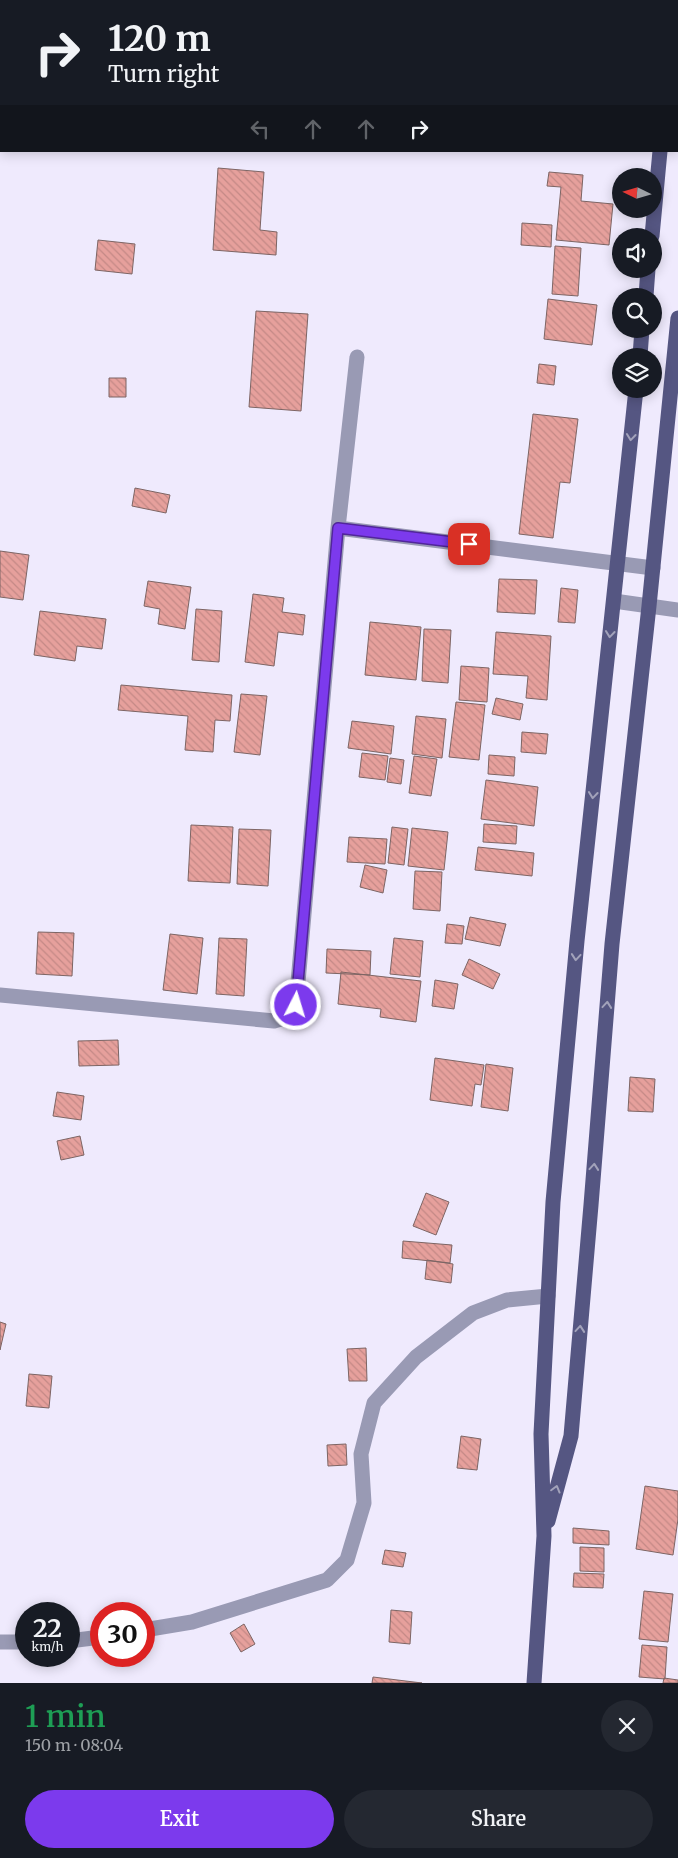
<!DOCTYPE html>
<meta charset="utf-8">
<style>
body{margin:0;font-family:Merriweather,serif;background:#242831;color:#f1f3f6;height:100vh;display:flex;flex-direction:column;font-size:19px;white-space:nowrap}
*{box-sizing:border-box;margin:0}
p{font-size:16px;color:#9ea1a6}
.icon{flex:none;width:28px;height:28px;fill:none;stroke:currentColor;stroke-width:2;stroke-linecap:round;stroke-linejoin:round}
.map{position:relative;height:1683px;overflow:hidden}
.sheet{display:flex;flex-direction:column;background:#171b24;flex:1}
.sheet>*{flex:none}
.hud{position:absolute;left:0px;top:0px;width:679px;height:152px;box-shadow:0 2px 12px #0003;background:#171b24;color:#f1f3f6;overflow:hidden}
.needle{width:32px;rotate:275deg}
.tools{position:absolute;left:612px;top:168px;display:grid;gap:10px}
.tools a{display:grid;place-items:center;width:50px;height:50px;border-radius:50%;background:#171b24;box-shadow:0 2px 12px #0003;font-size:25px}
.speed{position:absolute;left:15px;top:1602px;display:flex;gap:10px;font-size:25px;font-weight:700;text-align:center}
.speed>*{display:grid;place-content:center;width:65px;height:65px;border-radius:50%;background:#171b24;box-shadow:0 2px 12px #0003;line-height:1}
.speed small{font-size:12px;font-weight:400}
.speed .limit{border:8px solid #d22;background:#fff;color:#111}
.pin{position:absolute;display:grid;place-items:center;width:42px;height:42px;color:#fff;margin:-21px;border-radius:10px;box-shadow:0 2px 8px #0006}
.me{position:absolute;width:55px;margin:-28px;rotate:5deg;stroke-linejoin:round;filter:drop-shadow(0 0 4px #0008)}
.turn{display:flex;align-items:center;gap:18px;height:105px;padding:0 25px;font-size:22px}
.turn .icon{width:65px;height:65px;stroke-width:2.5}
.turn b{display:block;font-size:35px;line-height:42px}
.lanes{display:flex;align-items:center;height:48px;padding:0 25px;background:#0003;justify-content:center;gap:25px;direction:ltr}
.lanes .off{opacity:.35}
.round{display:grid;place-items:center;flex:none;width:52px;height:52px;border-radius:26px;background:#242831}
.summary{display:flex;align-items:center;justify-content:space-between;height:85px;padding:0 25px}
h1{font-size:30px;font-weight:600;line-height:38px;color:#1e9e55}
.button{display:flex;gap:10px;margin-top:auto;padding:10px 25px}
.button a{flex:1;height:58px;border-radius:30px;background:#7c3aed;color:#fff;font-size:20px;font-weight:600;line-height:58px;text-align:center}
.button a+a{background:#242831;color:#f1f3f6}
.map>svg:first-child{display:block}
.building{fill:url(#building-back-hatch);stroke:#7d6564}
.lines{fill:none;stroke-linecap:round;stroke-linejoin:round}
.minor{stroke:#999ab4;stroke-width:15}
.major{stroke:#555682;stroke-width:15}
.oneway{stroke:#a2a2ba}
.route-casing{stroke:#51269a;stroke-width:12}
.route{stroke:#7c3aed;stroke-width:9}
</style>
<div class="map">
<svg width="678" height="1683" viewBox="0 0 678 1683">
<defs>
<pattern id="building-back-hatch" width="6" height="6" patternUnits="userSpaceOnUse" patternTransform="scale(1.25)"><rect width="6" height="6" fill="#e6a09c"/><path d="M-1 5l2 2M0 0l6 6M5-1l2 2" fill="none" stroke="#c48986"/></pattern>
</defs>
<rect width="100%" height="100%" fill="#efeafd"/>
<path class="building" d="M 0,0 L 13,0 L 1,1 L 1,36 Z
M 37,0 L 72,0 L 37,1 Z
M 148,0 L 302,0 L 302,1 Z
M 218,168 L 264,172 L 260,230 L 277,232 L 276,255 L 213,250 Z
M 549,172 L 583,175 L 581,201 L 613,204 L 609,245 L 556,240 L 561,187 L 547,186 Z
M 522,223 L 552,225 L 551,247 L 521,245 Z
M 98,240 L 135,244 L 132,274 L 95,270 Z
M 555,246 L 581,248 L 578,296 L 552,294 Z
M 548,299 L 597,305 L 592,345 L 544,339 Z
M 256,311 L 308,314 L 301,411 L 249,407 Z
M 539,364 L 556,366 L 554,385 L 537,383 Z
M 109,378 L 126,378 L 126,397 L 109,397 Z
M 533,414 L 578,419 L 570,483 L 560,482 L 553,538 L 519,534 Z
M 135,488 L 170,495 L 166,513 L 132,506 Z
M 0,551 L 29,555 L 23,600 L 0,597 Z
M 499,579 L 537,580 L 535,614 L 497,612 Z
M 148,581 L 191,587 L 185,629 L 158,624 L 160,609 L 144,606 Z
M 561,588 L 578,590 L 575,623 L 558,622 Z
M 253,594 L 284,598 L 282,612 L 305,615 L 303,635 L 278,632 L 274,666 L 245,662 Z
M 196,609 L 222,611 L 219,662 L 192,660 Z
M 40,611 L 106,619 L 102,649 L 77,646 L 75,661 L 34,655 Z
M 370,622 L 421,627 L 416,680 L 365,675 Z
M 424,629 L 451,630 L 448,683 L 422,681 Z
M 496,632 L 551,636 L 547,700 L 526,698 L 528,676 L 493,674 Z
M 461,666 L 489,668 L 487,702 L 459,700 Z
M 121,685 L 232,695 L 230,721 L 215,720 L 213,752 L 185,750 L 188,716 L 118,710 Z
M 241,694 L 267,696 L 260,755 L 234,752 Z
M 496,698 L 523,704 L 520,720 L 492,714 Z
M 456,702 L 485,705 L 479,760 L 449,757 Z
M 416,716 L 446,719 L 442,758 L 412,754 Z
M 352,721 L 394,726 L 391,754 L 348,748 Z
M 522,732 L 548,734 L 546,754 L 521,752 Z
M 362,753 L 388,756 L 385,780 L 359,777 Z
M 489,755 L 515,757 L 514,776 L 488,774 Z
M 414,756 L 437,759 L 431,796 L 409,793 Z
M 390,758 L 404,760 L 401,784 L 387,782 Z
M 486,780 L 538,787 L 534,826 L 481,819 Z
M 484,824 L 517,826 L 516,844 L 483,842 Z
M 191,825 L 233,827 L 230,883 L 188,881 Z
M 392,827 L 408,829 L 404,865 L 388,863 Z
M 412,828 L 448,832 L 444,870 L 408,866 Z
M 239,829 L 271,830 L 268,886 L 237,884 Z
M 349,837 L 387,839 L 385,864 L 347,862 Z
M 478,847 L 534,853 L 532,876 L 475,870 Z
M 365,865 L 387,870 L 383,893 L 360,887 Z
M 415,871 L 442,872 L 440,911 L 413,909 Z
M 470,917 L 506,924 L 500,946 L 465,939 Z
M 447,924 L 464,926 L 462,944 L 445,943 Z
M 38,932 L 74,933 L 72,976 L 36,974 Z
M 170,934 L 203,938 L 197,994 L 163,990 Z
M 219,938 L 247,939 L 244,996 L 216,994 Z
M 394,938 L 423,941 L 420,977 L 390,974 Z
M 327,949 L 371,951 L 370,975 L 326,973 Z
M 469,959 L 500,974 L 493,989 L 462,975 Z
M 341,972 L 421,981 L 416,1022 L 380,1017 L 381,1009 L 338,1004 Z
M 435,980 L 458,984 L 454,1009 L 432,1006 Z
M 118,1040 L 119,1065 L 79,1066 L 78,1041 Z
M 435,1058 L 484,1065 L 481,1085 L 475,1084 L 472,1106 L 430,1100 Z
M 486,1064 L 513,1068 L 508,1111 L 481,1107 Z
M 630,1077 L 655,1079 L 653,1112 L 628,1111 Z
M 57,1092 L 84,1096 L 81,1120 L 53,1116 Z
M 80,1136 L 84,1155 L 61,1160 L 57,1141 Z
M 426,1193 L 449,1202 L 436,1235 L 413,1226 Z
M 403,1241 L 452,1245 L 450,1263 L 402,1258 Z
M 427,1260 L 453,1264 L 451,1283 L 425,1279 Z
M 0,1322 L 6,1324 L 0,1350 Z
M 366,1348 L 367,1381 L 349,1381 L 347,1349 Z
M 29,1374 L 52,1376 L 49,1408 L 26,1406 Z
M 461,1436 L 481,1439 L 477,1470 L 457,1468 Z
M 346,1444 L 347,1465 L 328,1466 L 327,1445 Z
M 645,1486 L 678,1491 L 678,1519 L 673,1555 L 636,1549 Z
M 573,1528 L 609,1531 L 609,1545 L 573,1543 Z
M 580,1547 L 604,1548 L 604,1572 L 580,1571 Z
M 385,1550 L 406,1553 L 403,1567 L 382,1564 Z
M 574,1573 L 604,1574 L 603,1588 L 573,1587 Z
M 644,1591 L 673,1594 L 668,1642 L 639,1639 Z
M 391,1610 L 412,1612 L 410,1644 L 389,1642 Z
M 244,1624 L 255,1644 L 241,1652 L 230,1633 Z
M 642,1645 L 667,1647 L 665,1679 L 639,1677 Z
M 373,1677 L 422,1683 L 372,1683 Z
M 664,1678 L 678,1680 L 678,1683 L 663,1683 Z"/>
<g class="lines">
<path class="minor" d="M 0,72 L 1,72
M 338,528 L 653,568
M 614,601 L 678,610
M 0,995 L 274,1021 L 287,1017 L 296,1005 L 338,528 L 357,357
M 144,1630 L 192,1622 L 327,1580 L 347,1560 L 364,1503 L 361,1454 L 374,1403 L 416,1357 L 473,1313 L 507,1300 L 548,1296
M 69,1641 L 101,1637
M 0,1642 L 26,1642"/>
<path class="major" d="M 678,21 L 678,15
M 652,236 L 660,151
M 646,296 L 648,269
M 640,356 L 642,329
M 548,1521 L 571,1436 L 591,1205 L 612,944 L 649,606 L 678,318
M 534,1683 L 544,1536 L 541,1434 L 553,1202 L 577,941 L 636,389"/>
</g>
<defs><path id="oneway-chevron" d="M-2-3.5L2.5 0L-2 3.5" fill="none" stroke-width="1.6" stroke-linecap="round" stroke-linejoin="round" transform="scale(1.25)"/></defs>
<g class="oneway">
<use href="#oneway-chevron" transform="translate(631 437) rotate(96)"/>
<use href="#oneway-chevron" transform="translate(610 634) rotate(96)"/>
<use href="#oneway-chevron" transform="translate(593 795) rotate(96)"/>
<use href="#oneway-chevron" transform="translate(576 957) rotate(95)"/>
<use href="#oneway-chevron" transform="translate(607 1005) rotate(-85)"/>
<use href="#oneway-chevron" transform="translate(594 1167) rotate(-85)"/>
<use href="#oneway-chevron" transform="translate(580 1329) rotate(-85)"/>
<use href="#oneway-chevron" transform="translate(556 1489) rotate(-75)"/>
</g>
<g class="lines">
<defs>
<path id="route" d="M 296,1005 L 338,528 L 469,544"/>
</defs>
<use href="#route" class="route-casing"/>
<use href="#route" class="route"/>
</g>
</svg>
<div class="tools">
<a><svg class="needle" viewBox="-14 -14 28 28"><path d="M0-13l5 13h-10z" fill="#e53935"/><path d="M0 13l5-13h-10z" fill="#9ea1a6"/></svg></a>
<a><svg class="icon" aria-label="sound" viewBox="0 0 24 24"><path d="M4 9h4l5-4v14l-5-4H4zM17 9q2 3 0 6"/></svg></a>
<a><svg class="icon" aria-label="search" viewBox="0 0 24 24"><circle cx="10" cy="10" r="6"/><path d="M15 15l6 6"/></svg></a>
<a><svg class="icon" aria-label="layers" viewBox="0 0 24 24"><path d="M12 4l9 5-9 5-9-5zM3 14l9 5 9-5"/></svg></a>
</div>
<div class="speed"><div>22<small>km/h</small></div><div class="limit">30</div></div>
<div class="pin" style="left:469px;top:544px;background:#d93025"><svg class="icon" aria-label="arrive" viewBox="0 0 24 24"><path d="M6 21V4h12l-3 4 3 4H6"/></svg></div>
<svg class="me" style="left:296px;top:1005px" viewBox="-20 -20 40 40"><circle r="17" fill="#7c3aed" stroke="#fff" stroke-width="3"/><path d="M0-11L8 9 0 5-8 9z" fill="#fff"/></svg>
<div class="hud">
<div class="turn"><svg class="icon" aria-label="right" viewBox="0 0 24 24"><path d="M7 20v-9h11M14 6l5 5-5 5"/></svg><div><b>120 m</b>Turn right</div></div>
<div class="lanes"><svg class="icon off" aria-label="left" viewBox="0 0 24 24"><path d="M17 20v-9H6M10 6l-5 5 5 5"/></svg><svg class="icon off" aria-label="ahead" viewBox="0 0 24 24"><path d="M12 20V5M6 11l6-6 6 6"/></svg><svg class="icon off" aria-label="ahead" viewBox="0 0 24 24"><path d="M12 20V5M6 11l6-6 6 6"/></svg><svg class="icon" aria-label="right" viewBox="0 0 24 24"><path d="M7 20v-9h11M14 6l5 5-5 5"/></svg></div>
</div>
</div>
<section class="sheet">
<div class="summary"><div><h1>1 min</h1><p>150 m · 08:04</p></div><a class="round"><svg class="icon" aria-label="close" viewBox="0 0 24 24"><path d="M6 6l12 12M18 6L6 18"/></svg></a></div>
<div class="button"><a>Exit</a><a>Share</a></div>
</section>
